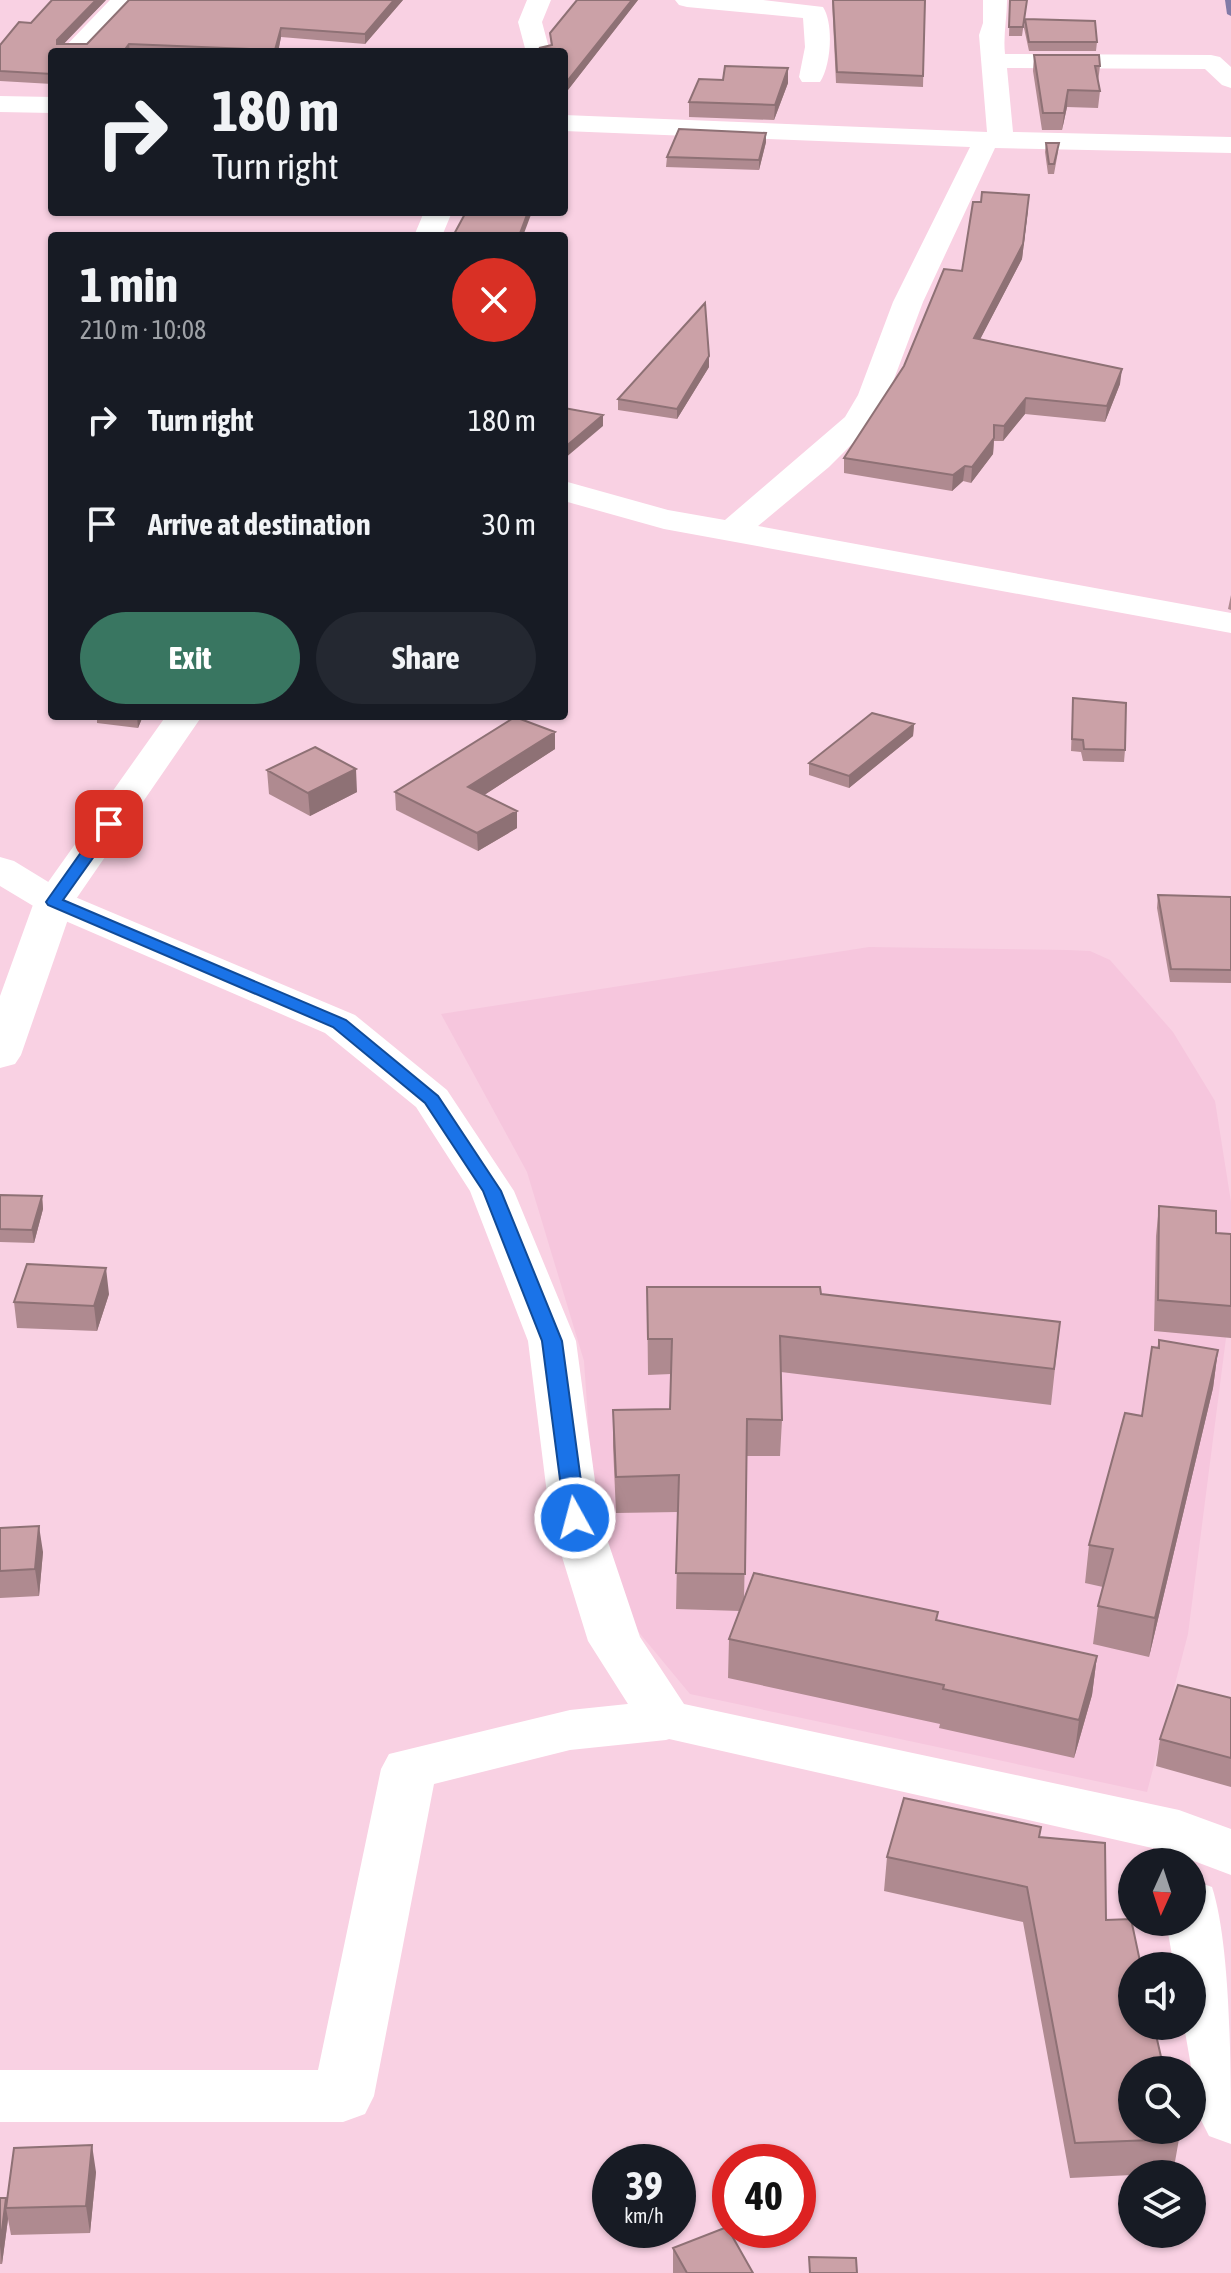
<!DOCTYPE html>
<meta charset="utf-8">
<style>
body{margin:0;font-family:"Asap Condensed",sans-serif;background:#242831;color:#f1f3f6;height:100vh;display:flex;flex-direction:column;font-size:30px;white-space:nowrap}
*{box-sizing:border-box;margin:0}
p{font-size:26px;color:#9ea1a6}
.icon{flex:none;width:44px;height:44px;fill:none;stroke:currentColor;stroke-width:2;stroke-linecap:round;stroke-linejoin:round}
.map{position:relative;flex:1;overflow:hidden}
.panel{position:absolute;left:48px;top:232px;width:520px;height:488px;display:flex;flex-direction:column;background:#171b24;border-radius:8px;box-shadow:0 2px 6px #0004}
.panel>*{flex:none}
.top-card{position:absolute;left:48px;top:48px;width:520px;height:168px;border-radius:8px;box-shadow:0 2px 6px #0004;background:#171b24;color:#f1f3f6;overflow:hidden}
.needle{width:52px;rotate:183deg}
.buttons{position:absolute;left:1118px;top:1848px;display:grid;gap:16px}
.buttons a{display:grid;place-items:center;width:88px;height:88px;border-radius:50%;background:#171b24;box-shadow:0 2px 6px #0004;font-size:40px}
.speed{position:absolute;left:592px;top:2144px;display:flex;gap:16px;font-size:40px;font-weight:700;text-align:center}
.speed>*{display:grid;place-content:center;width:104px;height:104px;border-radius:50%;background:#171b24;box-shadow:0 2px 6px #0004;line-height:1}
.speed small{font-size:20px;font-weight:400}
.speed .limit{border:12px solid #d22;background:#fff;color:#111}
.pin{position:absolute;display:grid;place-items:center;width:68px;height:68px;color:#fff;margin:-34px;border-radius:16px;box-shadow:0 4px 12px #0006}
.me{position:absolute;width:88px;margin:-44px;rotate:353deg;stroke-linejoin:round;filter:drop-shadow(0 0 6px #0008)}
.turn{display:flex;align-items:center;gap:28px;height:168px;padding:0 32px;font-size:36px}
.turn .icon{width:104px;height:104px;stroke-width:2.5}
.turn b{display:block;font-size:56px;line-height:68px}
.round{display:grid;place-items:center;flex:none;width:84px;height:84px;border-radius:42px;background:#242831}
.head{display:flex;align-items:center;justify-content:space-between;height:136px;padding:0 32px}
h1{font-size:48px;font-weight:700;line-height:60px}
.button{display:flex;gap:16px;margin-top:auto;padding:16px 32px}
.button a{flex:1;height:92px;border-radius:48px;background:#397661;color:#fff;font-size:32px;font-weight:700;line-height:92px;text-align:center}
.button a+a{background:#242831;color:#f1f3f6}
ul{padding:0;list-style:none}
li{display:flex;align-items:center;gap:24px;height:104px;padding:0 32px}
li div{flex:1}
li b{display:block;font-size:30px}
li em{font-style:normal}
.map>svg:first-child{display:block}
.built{fill:#f6c6dd}
.lines{fill:none;stroke-linecap:round;stroke-linejoin:round}
.stream{fill:#827aa7;fill-rule:evenodd}
.street{fill:#fff;fill-rule:evenodd}
.secondary{fill:#fff;fill-rule:evenodd}
.wall{fill:#af8a90}
.shaded-wall{fill:#8e7175}
.building{fill:#cba1a7;stroke:#8e7175;stroke-width:2}
.route{fill:#1a73e8;stroke:#114b97;stroke-width:2}
</style>
<div class="map">
<svg width="1231" height="2273" viewBox="0 0 1231 2273">
<rect width="100%" height="100%" fill="#f9d1e3"/>
<path class="built" d="M 869,947 L 1067,950 L 1090,951 L 1110,960 L 1173,1032 L 1215,1101 L 1231,1202 L 1231,1299 L 1188,1634 L 1147,1792 L 690,1694 L 636,1629 L 595,1520 L 584,1361 L 527,1172 L 441,1014 Z"/>
<g class="lines">
<path class="stream" d="M 1225,0 L 1231,0 L 1231,16 L 1227,14 Z"/>
<path class="street" d="M 110,0 L 135,0 L 86,52 L 60,52 Z
M 527,0 L 551,0 L 542,22 L 550,52 L 526,52 L 518,22 Z
M 675,0 L 763,0 L 823,7 C 834,24 831,66 820,82 L 802,82 L 799,77 L 805,47 L 803,18 L 687,7 L 679,5 Z
M 983,0 L 1007,0 C 1007,19 1003,35 1005,54 L 1211,55 L 1220,57 L 1231,67 L 1231,88 L 1222,85 L 1205,69 L 1007,68 L 1013,132 L 1231,137 L 1231,153 L 995,148 L 923,302 L 888,395 L 874,422 L 829,467 L 758,526 L 1231,613 L 1231,633 L 664,529 L 564,501 L 564,481 L 668,510 L 725,520 L 845,417 L 858,395 L 893,302 L 970,147 L 564,131 L 564,115 L 987,132 L 979,35 L 983,23 Z
M 0,96 L 52,97 L 52,113 L 0,112 Z
M 424,212 L 452,212 L 442,236 L 414,236 Z
M 166,716 L 202,716 L 74,902 L 21,1055 L 15,1064 L 0,1068 L 0,996 L 34,902 Z
M 666,1700 L 685,1706 L 693,1720 L 685,1734 L 666,1740 L 570,1750 L 434,1784 L 374,2096 L 365,2114 L 343,2122 L 0,2122 L 0,2070 L 318,2070 L 381,1769 L 389,1754 L 570,1710 Z"/>
<path class="secondary" d="M 0,857 L 14,861 L 68,894 L 355,1015 L 447,1090 L 514,1191 L 576,1341 L 600,1518 L 640,1637 L 684,1704 L 1179,1810 L 1231,1829 L 1231,1875 L 1170,1852 L 647,1734 L 588,1641 L 550,1518 L 528,1341 L 470,1191 L 416,1107 L 325,1033 L 40,910 L 0,886 Z
M 1192,1880 L 1212,1887 C 1231,1945 1231,2075 1231,2144 L 1209,2136 L 1200,2118 L 1184,2026 L 1192,2026 L 1192,1966 L 1174,1966 L 1166,1922 L 1192,1922 Z"/>
</g>
<path class="wall" d="M 106,0 L 63,44 L 87,44 L 403,0 L 365,44 L 281,37 L 278,52 L 52,52 L 52,84 L 0,81 L 0,45 L 31,23 Z
M 577,0 L 638,0 L 564,95 L 564,52 L 539,52 L 539,48 L 551,45 L 550,33 Z
M 832,0 L 925,0 L 923,87 L 836,83 Z
M 1010,0 L 1027,0 L 1022,36 L 1009,36 Z
M 1025,19 L 1097,42 L 1096,51 L 1029,51 L 1024,28 Z
M 1034,55 L 1100,66 L 1098,82 L 1100,91 L 1098,108 L 1067,107 L 1062,130 L 1042,130 L 1033,71 Z
M 788,68 L 788,83 L 774,120 L 689,117 L 689,102 L 723,80 Z
M 766,142 L 759,170 L 666,167 L 667,157 Z
M 1046,143 L 1058,152 L 1054,174 L 1048,174 L 1045,152 Z
M 1028,209 L 1022,259 L 980,339 L 1120,384 L 1105,422 L 1025,414 L 1003,441 L 994,441 L 993,454 L 971,483 L 963,481 L 952,491 L 844,473 L 844,458 L 904,366 L 962,271 Z
M 709,356 L 709,367 L 677,419 L 618,410 L 618,399 Z
M 1231,595 L 1231,610 L 1228,609 Z
M 1073,698 L 1125,750 L 1124,762 L 1083,761 L 1081,752 L 1071,751 Z
M 97,716 L 143,716 L 138,728 L 97,723 Z
M 914,724 L 913,736 L 849,788 L 809,775 L 809,763 Z
M 555,732 L 555,749 L 484,795 L 517,811 L 517,828 L 478,851 L 396,810 L 395,792 Z
M 267,770 L 357,792 L 310,816 L 269,794 Z
M 1158,895 L 1231,897 L 1231,983 L 1170,982 L 1157,908 Z
M 0,1195 L 42,1196 L 43,1209 L 34,1243 L 0,1242 Z
M 1159,1206 L 1216,1233 L 1231,1234 L 1231,1338 L 1154,1331 L 1156,1236 Z
M 647,1287 L 821,1294 L 1060,1322 L 1051,1405 L 781,1372 L 782,1420 L 780,1456 L 747,1456 L 744,1599 L 937,1621 L 1097,1656 L 1092,1695 L 1074,1758 L 939,1728 L 940,1724 L 728,1678 L 729,1639 L 740,1611 L 676,1609 L 678,1512 L 616,1513 L 613,1446 L 613,1410 L 670,1409 L 671,1374 L 648,1375 Z
M 109,1294 L 97,1331 L 17,1328 L 14,1302 Z
M 1159,1340 L 1218,1350 L 1213,1388 L 1149,1657 L 1093,1644 L 1098,1606 L 1103,1587 L 1085,1583 L 1089,1545 L 1142,1416 Z
M 0,1528 L 43,1552 L 39,1596 L 0,1598 Z
M 1231,1698 L 1231,1787 L 1156,1766 L 1160,1739 Z
M 1040,1837 L 1106,1920 L 1179,2139 L 1173,2173 L 1132,2174 L 1132,2175 L 1070,2178 L 1023,1922 L 884,1891 L 887,1857 Z
M 96,2172 L 90,2233 L 11,2235 L 8,2219 L 2,2264 L 0,2264 L 0,2198 L 7,2202 Z
M 673,2248 L 753,2273 L 673,2273 Z"/>
<path class="shaded-wall" d="M 96,0 L 106,0 L 58,50 L 57,40 Z
M 394,0 L 403,0 L 365,44 L 365,34 Z
M 632,0 L 638,0 L 564,95 L 564,85 Z
M 281,28 L 281,37 L 278,52 L 275,52 Z
M 129,44 L 130,52 L 123,52 Z
M 788,68 L 788,83 L 774,120 L 775,105 Z
M 1068,90 L 1067,107 L 1062,130 L 1064,113 Z
M 766,133 L 766,142 L 759,170 L 759,160 Z
M 1028,209 L 1022,259 L 973,353 L 974,338 Z
M 528,212 L 532,212 L 523,236 L 519,236 Z
M 709,356 L 709,367 L 677,419 L 677,409 Z
M 1122,369 L 1120,384 L 1105,422 L 1107,406 Z
M 1026,398 L 1025,414 L 1003,441 L 1004,426 Z
M 603,415 L 603,426 L 564,459 L 564,448 Z
M 994,438 L 993,454 L 971,483 L 972,467 Z
M 965,466 L 963,481 L 952,491 L 953,475 Z
M 137,716 L 143,716 L 138,728 Z
M 914,724 L 913,736 L 849,788 L 849,776 Z
M 555,732 L 555,749 L 469,805 L 468,787 Z
M 356,769 L 357,792 L 310,816 L 308,793 Z
M 517,811 L 517,828 L 478,851 L 477,833 Z
M 42,1196 L 43,1209 L 34,1243 L 32,1230 Z
M 106,1268 L 109,1294 L 97,1331 L 94,1306 Z
M 1218,1350 L 1213,1388 L 1149,1657 L 1155,1618 Z
M 39,1526 L 43,1552 L 39,1596 L 35,1569 Z
M 1097,1656 L 1092,1695 L 1074,1758 L 1079,1720 Z
M 92,2145 L 96,2172 L 90,2233 L 86,2206 Z
M 6,2198 L 6,2208 L 8,2219 L 2,2264 L 0,2246 Z"/>
<path class="building" d="M 52,0 L 96,0 L 57,40 L 57,44 L 87,44 L 129,0 L 394,0 L 365,34 L 281,28 L 275,50 L 129,44 L 123,52 L 52,52 L 52,74 L 0,71 L 0,45 L 19,22 L 31,23 Z
M 577,0 L 632,0 L 564,85 L 564,52 L 553,52 L 555,49 L 539,48 L 552,45 L 550,33 Z
M 833,0 L 925,0 L 923,76 L 837,72 Z
M 1010,0 L 1027,0 L 1023,27 L 1009,27 Z
M 1025,19 L 1095,21 L 1097,42 L 1029,42 Z
M 1034,55 L 1099,55 L 1100,66 L 1095,66 L 1100,91 L 1068,90 L 1064,113 L 1043,113 Z
M 725,66 L 788,68 L 775,105 L 689,102 L 699,79 L 723,80 Z
M 679,129 L 766,133 L 759,160 L 667,157 Z
M 1046,143 L 1059,143 L 1054,164 L 1049,164 Z
M 982,192 L 1029,195 L 1023,244 L 974,338 L 1122,369 L 1107,406 L 1026,398 L 1004,426 L 994,425 L 994,438 L 972,467 L 965,466 L 953,475 L 844,458 L 904,366 L 944,269 L 962,271 L 973,202 L 981,202 Z
M 466,212 L 528,212 L 519,236 L 453,236 Z
M 705,303 L 709,356 L 677,409 L 618,399 Z
M 564,408 L 603,415 L 564,448 Z
M 1073,698 L 1126,703 L 1125,750 L 1084,749 L 1083,740 L 1072,739 Z
M 872,713 L 914,724 L 849,776 L 809,763 Z
M 515,717 L 555,732 L 468,787 L 517,811 L 477,833 L 395,792 Z
M 315,747 L 356,769 L 308,793 L 267,770 Z
M 1158,895 L 1231,897 L 1231,970 L 1171,969 Z
M 0,1195 L 42,1196 L 32,1230 L 0,1229 Z
M 1159,1206 L 1216,1211 L 1216,1233 L 1231,1234 L 1231,1306 L 1158,1300 Z
M 27,1264 L 106,1268 L 94,1306 L 14,1302 Z
M 647,1287 L 820,1287 L 821,1294 L 1060,1322 L 1054,1369 L 780,1336 L 782,1420 L 747,1419 L 745,1574 L 676,1573 L 679,1475 L 616,1477 L 613,1410 L 670,1409 L 672,1339 L 648,1339 Z
M 1159,1340 L 1218,1350 L 1155,1618 L 1098,1606 L 1113,1549 L 1089,1545 L 1125,1413 L 1142,1416 L 1152,1347 L 1159,1348 Z
M 39,1526 L 35,1569 L 0,1571 L 0,1528 Z
M 754,1573 L 938,1612 L 936,1620 L 1097,1656 L 1079,1720 L 943,1689 L 944,1685 L 729,1639 Z
M 1178,1685 L 1231,1698 L 1231,1758 L 1160,1739 Z
M 904,1798 L 1041,1827 L 1039,1837 L 1105,1843 L 1106,1920 L 1131,1919 L 1141,1966 L 1132,1966 L 1132,2026 L 1154,2026 L 1164,2070 L 1132,2070 L 1132,2130 L 1177,2130 L 1179,2139 L 1075,2143 L 1027,1887 L 887,1857 Z
M 92,2145 L 86,2206 L 6,2208 L 14,2148 Z
M 0,2198 L 6,2198 L 0,2246 Z
M 727,2227 L 753,2273 L 687,2273 L 673,2248 Z
M 809,2257 L 856,2258 L 857,2273 L 810,2273 Z"/>
<path class="route" d="M 109,819 L 117,824 L 63,900 L 346,1020 L 438,1096 L 501,1191 L 562,1341 L 586,1518 L 583,1523 L 568,1523 L 565,1518 L 542,1341 L 483,1191 L 425,1103 L 333,1027 L 48,905 L 46,902 L 48,899 L 104,820 Z"/>
</svg>
<div class="buttons">
<a><svg class="needle" viewBox="-14 -14 28 28"><path d="M0-13l5 13h-10z" fill="#e53935"/><path d="M0 13l5-13h-10z" fill="#9ea1a6"/></svg></a>
<a><svg class="icon" aria-label="sound" viewBox="0 0 24 24"><path d="M4 9h4l5-4v14l-5-4H4zM17 9q2 3 0 6"/></svg></a>
<a><svg class="icon" aria-label="search" viewBox="0 0 24 24"><circle cx="10" cy="10" r="6"/><path d="M15 15l6 6"/></svg></a>
<a><svg class="icon" aria-label="layers" viewBox="0 0 24 24"><path d="M12 4l9 5-9 5-9-5zM3 14l9 5 9-5"/></svg></a>
</div>
<div class="speed"><div>39<small>km/h</small></div><div class="limit">40</div></div>
<div class="pin" style="left:109px;top:824px;background:#d93025"><svg class="icon" aria-label="arrive" viewBox="0 0 24 24"><path d="M6 21V4h12l-3 4 3 4H6"/></svg></div>
<svg class="me" style="left:575px;top:1518px" viewBox="-20 -20 40 40"><circle r="17" fill="#1a73e8" stroke="#fff" stroke-width="3"/><path d="M0-11L8 9 0 5-8 9z" fill="#fff"/></svg>
<div class="top-card">
<div class="turn"><svg class="icon" aria-label="right" viewBox="0 0 24 24"><path d="M7 20v-9h11M14 6l5 5-5 5"/></svg><div><b>180 m</b>Turn right</div></div>
</div>
<section class="panel">
<div class="head"><div><h1>1 min</h1><p>210 m · 10:08</p></div><a class="round" style="background:#d93025;color:#fff"><svg class="icon" aria-label="close" viewBox="0 0 24 24"><path d="M6 6l12 12M18 6L6 18"/></svg></a></div>
<ul>
<li><svg class="icon" aria-label="right" viewBox="0 0 24 24"><path d="M7 20v-9h11M14 6l5 5-5 5"/></svg><div><b>Turn right</b></div><em>180 m</em></li>
<li><svg class="icon" aria-label="arrive" viewBox="0 0 24 24"><path d="M6 21V4h12l-3 4 3 4H6"/></svg><div><b>Arrive at destination</b></div><em>30 m</em></li>
</ul>
<div class="button"><a>Exit</a><a>Share</a></div>
</section>
</div>
